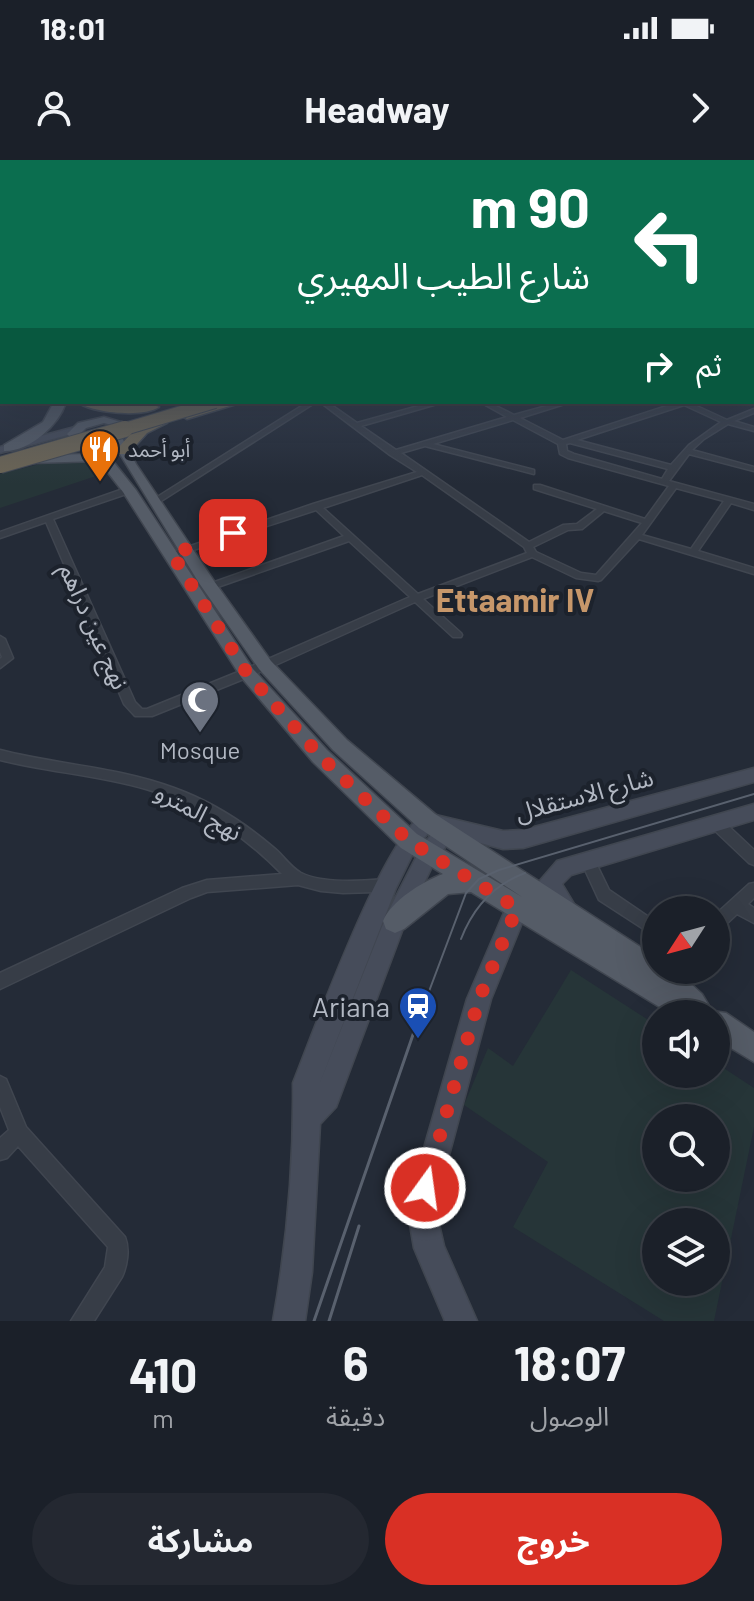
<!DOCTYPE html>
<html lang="ar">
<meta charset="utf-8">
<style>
body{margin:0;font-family:Barlow,"Noto Sans Arabic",sans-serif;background:#242831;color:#f1f3f6;direction:rtl;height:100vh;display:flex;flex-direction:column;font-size:30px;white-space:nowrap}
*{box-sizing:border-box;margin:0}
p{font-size:26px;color:#a0a3a8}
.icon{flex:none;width:44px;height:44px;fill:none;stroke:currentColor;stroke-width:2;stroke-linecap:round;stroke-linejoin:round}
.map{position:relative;height:1161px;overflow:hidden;direction:ltr}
.details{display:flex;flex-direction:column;background:#1b2029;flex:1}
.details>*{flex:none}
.banner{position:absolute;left:0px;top:0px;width:754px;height:244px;box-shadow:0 8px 32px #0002,0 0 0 2px #393e46;direction:rtl;background:#0b6e4f;color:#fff;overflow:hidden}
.needle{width:52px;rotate:234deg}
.buttons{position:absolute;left:642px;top:736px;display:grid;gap:16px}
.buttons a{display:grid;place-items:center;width:88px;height:88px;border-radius:50%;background:#1b2029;box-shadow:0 8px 32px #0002,0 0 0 2px #393e46;font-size:40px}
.pin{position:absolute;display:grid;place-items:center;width:68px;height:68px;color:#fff;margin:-34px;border-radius:16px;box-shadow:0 4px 12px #0006}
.me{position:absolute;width:88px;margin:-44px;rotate:14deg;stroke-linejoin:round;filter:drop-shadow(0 0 6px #0008)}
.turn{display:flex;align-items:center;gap:28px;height:168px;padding:0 32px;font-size:36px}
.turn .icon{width:104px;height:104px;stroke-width:2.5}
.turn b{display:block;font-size:56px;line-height:68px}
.then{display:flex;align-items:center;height:76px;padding:0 32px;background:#0003;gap:16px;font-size:30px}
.eta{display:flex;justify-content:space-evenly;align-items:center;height:136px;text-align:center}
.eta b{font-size:48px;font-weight:700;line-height:56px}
.primary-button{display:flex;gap:16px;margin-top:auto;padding:16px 32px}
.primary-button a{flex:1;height:92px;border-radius:48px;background:#d93025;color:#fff;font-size:32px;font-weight:700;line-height:92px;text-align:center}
.primary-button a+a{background:#242831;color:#f1f3f6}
.status{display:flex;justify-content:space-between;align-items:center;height:56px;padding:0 40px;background:#1b2029;direction:ltr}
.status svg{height:22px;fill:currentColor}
header{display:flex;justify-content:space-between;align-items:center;height:104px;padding:0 32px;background:#1b2029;font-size:36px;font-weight:700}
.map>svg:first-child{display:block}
.green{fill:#263538;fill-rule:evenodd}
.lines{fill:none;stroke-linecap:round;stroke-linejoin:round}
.street-casing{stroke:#404650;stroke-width:3}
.secondary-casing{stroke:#404650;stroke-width:3}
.primary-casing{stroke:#404650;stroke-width:3}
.highway-casing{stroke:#424852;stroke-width:3}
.street{fill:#373d47;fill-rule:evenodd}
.secondary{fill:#464c5a;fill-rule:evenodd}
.primary{fill:#555c67;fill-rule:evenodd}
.highway{fill:#6c6555;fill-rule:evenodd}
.tram-far1{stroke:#59616e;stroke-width:2}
.tram{stroke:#59616e;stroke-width:3}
.highway-bridge-far1-casing{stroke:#424852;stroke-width:14;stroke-linecap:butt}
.highway-bridge-casing{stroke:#424852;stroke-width:18;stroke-linecap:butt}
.highway-bridge-far1{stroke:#6c6555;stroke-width:12}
.highway-bridge{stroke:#6c6555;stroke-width:16}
.route{stroke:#d93025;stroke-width:14;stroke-dasharray:0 25.2}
.labels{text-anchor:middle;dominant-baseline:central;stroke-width:8;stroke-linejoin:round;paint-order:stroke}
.far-poi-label{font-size:20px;fill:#b2b8c3;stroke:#1c222c;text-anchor:start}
.street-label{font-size:24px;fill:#b2b8c3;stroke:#1c222c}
.poi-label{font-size:24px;fill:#b2b8c3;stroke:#1c222c}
.near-poi-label{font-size:28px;fill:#b2b8c3;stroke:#1c222c;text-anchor:end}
.district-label{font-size:32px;font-weight:bold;fill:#c7976a;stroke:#1c222c}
</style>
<div class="status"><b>18:01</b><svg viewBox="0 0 49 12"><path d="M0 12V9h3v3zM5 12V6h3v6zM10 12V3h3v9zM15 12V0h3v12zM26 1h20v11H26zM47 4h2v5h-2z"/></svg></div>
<header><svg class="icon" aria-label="forward" viewBox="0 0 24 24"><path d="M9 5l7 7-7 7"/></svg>Headway<svg class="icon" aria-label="person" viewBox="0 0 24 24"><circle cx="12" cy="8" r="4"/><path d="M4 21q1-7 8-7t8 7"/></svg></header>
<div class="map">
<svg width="754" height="1161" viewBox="0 0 754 1161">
<rect width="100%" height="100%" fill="#242b37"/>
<path class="green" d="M 86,299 L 100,304 L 105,313 L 0,348 L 0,314 L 52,301 Z
M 571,810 L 656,865 L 656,914 L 716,914 L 716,903 L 754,928 L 754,967 L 714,1161 L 664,1161 L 513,1067 L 548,1002 L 464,945 L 488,888 L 513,906 ZM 656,958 L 716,958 L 716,1018 L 656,1018 ZM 656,1062 L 716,1062 L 716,1122 L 656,1122 Z"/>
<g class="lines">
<defs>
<path id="street" d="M 752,177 L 754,178 L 754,182 L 752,181 Z
M 752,200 L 754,200 L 754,204 L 752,204 Z
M 752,230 L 754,231 L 754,235 L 752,234 Z
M 308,242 L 316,242 L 158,343 L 151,341 Z
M 320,242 L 327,242 L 357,263 L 433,242 L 444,242 L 361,266 L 396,290 L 507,257 L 480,242 L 488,242 L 514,255 L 561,242 L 571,242 L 520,258 L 563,280 L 679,242 L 688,242 L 727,260 L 754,249 L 754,253 L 734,261 L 754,267 L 754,271 L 728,264 L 704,279 L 692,290 L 754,307 L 754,311 L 689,294 L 669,321 L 754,344 L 754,350 L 731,343 L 698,391 L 754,408 L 754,414 L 639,379 L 601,420 L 598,421 L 576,418 L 532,397 L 423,439 L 461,473 L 462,475 L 461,477 L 453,477 L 415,442 L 251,516 L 152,556 L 135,556 L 124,544 L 46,362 L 0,378 L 0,372 L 126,328 L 132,328 L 132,332 L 53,359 L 135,542 L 142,549 L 147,549 L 243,510 L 410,437 L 349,381 L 212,429 L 206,429 L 206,425 L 344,376 L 316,350 L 175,396 L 172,397 L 167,394 L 313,344 L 417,312 L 390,295 ZM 684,245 L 721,262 L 689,285 L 671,305 L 577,280 ZM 513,260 L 558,284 L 560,294 L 568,298 L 669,326 L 645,359 L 540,325 L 534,325 L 534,329 L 597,349 L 577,364 L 563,365 L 529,382 L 401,293 L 425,286 L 534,314 L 534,310 L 433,284 ZM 570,283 L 668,309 L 662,319 L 574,294 L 567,291 L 566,284 ZM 422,315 L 524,387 L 527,393 L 418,434 L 323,348 ZM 676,328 L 724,341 L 691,389 L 642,375 ZM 604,351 L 642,363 L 596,415 L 581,413 L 536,392 L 533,387 L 568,370 L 582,369 Z
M 0,476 L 5,479 L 13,498 L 0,508 L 0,499 L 2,497 L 0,492 Z
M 0,590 C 58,605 118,607 174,628 C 210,641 245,663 274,688 C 283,695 290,707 301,713 C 323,724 362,721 386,719 L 391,720 L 393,725 L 391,730 L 375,732 L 343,733 L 321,731 L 298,725 L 207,732 L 191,738 L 0,829 L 0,813 L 182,728 L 207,720 L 282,714 C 245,676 197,643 146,629 C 98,615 48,612 0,600 Z
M 716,657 L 721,659 L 754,690 L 754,705 L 749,703 L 711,667 L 709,663 L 711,659 Z
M 588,695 L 593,697 L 609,730 L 656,762 L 656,777 L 599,740 L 581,701 L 583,697 Z
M 754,723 L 754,738 L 748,744 L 754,748 L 754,763 L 737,754 L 721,769 L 716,771 L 716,754 L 749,724 Z
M 0,916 L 6,919 L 26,967 L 125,1077 C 130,1089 127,1106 122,1117 L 94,1161 L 71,1161 L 105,1107 L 108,1087 L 18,986 L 7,998 L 0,1000 L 0,978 L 9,970 L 0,947 Z"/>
<path id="secondary" d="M 75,267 L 80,270 L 79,272 L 0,293 L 0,287 Z
M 754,608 L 754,622 L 523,688 L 503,689 L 454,676 L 435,700 L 405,763 L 336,947 L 320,964 L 312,1112 L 305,1161 L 273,1161 C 287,1083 294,1002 293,923 C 312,876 387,666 427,653 L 503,671 L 523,670 ZM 431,670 L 434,671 L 421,688 L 387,754 L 319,925 L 396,728 L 416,687 Z
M 754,644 L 754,660 L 571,715 L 562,724 L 577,749 L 574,756 L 566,759 L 558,756 L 538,723 L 557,701 Z
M 517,738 L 525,741 L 528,748 L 491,839 L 435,1047 L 444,1086 L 477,1161 L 445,1161 L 414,1088 L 407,1047 L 467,839 L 509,741 Z"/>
<path id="primary" d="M 0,194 L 2,194 L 2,201 L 0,201 Z
M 54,242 L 66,242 C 59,265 29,292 4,291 L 4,285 L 43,262 Z
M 104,257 L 124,263 L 125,272 L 121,276 L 136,304 L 214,421 L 271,501 L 347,580 L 435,654 L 656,797 L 656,810 L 676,810 L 702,834 L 712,851 L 726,853 L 754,872 L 754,902 L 716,879 L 716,854 L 671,854 L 471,732 L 448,734 L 404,769 L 395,773 L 386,769 L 383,761 C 392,740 422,722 443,714 L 401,688 L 313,602 L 241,517 L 123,332 L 99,301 L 32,303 L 26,299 L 32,295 L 93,294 C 86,284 75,283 67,274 L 78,263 ZM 104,263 L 112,265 L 113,271 L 96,277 L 80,274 L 86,268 ZM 112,281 L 199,423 L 259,509 L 333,590 L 419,668 L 522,737 L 417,674 L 327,590 L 253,509 L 136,330 L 99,284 Z"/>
<path id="highway" d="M 77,242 C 90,242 153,243 159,247 C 143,258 93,253 77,242 Z
M 220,242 L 243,242 L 187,259 L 180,255 Z
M 160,259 L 167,263 L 147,273 L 128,294 L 118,294 L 118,288 L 137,267 Z"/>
</defs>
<use href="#street" class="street-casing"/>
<use href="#secondary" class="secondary-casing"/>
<use href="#primary" class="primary-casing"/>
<use href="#highway" class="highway-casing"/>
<use href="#street" class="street"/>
<use href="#secondary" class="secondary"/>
<use href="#primary" class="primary"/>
<use href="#highway" class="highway"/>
<path class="tram-far1" d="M 461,779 C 473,748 493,725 525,713
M 425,842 L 466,733 L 479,719 L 499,710 L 754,634"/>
<path class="tram" d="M 314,1161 L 425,840
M 329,1161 L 359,1066"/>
<defs>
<path id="highway-bridge-far1" d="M 118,271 L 215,242"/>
<path id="highway-bridge" d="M 0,305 L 125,269"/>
</defs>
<use href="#highway-bridge-far1" class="highway-bridge-far1-casing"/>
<use href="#highway-bridge" class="highway-bridge-casing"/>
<use href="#highway-bridge-far1" class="highway-bridge-far1"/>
<use href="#highway-bridge" class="highway-bridge"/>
</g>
<linearGradient id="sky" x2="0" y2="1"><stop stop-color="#14181e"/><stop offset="0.5" stop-color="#3f4a5e"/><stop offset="1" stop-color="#3f4a5e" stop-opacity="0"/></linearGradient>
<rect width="754" height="324" fill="url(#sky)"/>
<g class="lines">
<path class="route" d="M 233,373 L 172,394 L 247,513 L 320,596 L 409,681 L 517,748 L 479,839 L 425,1028"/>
</g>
<defs>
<symbol id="restaurant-pin" viewBox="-11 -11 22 30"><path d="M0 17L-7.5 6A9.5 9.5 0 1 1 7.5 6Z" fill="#e8710a" stroke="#1c222c"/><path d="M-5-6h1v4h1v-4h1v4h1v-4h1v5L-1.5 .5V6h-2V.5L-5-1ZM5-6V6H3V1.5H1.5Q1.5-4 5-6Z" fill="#fff"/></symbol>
<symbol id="mosque-pin" viewBox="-11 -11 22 30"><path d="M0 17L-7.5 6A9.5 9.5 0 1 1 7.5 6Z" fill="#6b7280" stroke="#1c222c"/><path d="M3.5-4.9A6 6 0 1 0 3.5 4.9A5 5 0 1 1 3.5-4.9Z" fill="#fff"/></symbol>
<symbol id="station-pin" viewBox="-11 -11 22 30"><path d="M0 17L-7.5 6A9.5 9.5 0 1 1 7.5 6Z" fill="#1a4fb4" stroke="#1c222c"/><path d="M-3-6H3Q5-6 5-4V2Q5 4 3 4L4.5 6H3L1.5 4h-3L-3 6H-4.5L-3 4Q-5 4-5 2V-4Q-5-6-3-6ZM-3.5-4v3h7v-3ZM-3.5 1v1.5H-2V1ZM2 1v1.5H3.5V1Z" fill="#fff"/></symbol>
</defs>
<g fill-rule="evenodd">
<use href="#restaurant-pin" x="78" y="267" width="44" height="60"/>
<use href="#mosque-pin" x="178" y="518" width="44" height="60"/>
<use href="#station-pin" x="396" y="824" width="44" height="60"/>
</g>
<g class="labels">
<g class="far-poi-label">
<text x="128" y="289">أبو أحمد</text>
</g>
<g class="street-label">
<text transform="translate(95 466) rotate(66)">نهج عين دراهم</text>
<text transform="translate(584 634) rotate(-15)">شارع الاستقلال</text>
<text transform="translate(199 651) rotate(28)">نهج المترو</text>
</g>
<g class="poi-label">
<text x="200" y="589">Mosque</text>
</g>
<g class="near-poi-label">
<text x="390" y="846">Ariana</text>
</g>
<g class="district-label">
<text x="515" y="439">Ettaamir IV</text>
</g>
</g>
</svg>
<div class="buttons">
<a><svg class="needle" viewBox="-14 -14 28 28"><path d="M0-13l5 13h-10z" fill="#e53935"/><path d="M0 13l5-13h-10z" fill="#a0a3a8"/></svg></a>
<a><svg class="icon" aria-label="sound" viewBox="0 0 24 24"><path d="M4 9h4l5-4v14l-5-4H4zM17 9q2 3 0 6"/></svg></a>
<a><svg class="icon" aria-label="search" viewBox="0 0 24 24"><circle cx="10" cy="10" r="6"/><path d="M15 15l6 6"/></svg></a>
<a><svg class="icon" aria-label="layers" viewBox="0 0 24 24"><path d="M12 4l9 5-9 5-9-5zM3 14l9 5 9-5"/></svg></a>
</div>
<div class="pin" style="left:233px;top:373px;background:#d93025"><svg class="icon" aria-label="arrive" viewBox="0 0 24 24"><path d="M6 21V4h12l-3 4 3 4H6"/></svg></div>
<svg class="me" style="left:425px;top:1028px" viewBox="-20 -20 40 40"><circle r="17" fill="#d93025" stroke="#fff" stroke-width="3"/><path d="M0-11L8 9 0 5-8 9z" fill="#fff"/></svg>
<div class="banner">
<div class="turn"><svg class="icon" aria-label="left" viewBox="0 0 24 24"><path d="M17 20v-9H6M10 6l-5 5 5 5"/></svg><div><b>90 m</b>شارع الطيب المهيري</div></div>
<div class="then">ثم<svg class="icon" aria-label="right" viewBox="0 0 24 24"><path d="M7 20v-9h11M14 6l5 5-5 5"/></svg></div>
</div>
</div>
<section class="details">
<div class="eta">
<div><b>18:07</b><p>الوصول</p></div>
<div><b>6</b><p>دقيقة</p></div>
<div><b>410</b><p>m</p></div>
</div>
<div class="primary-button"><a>خروج</a><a>مشاركة</a></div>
</section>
